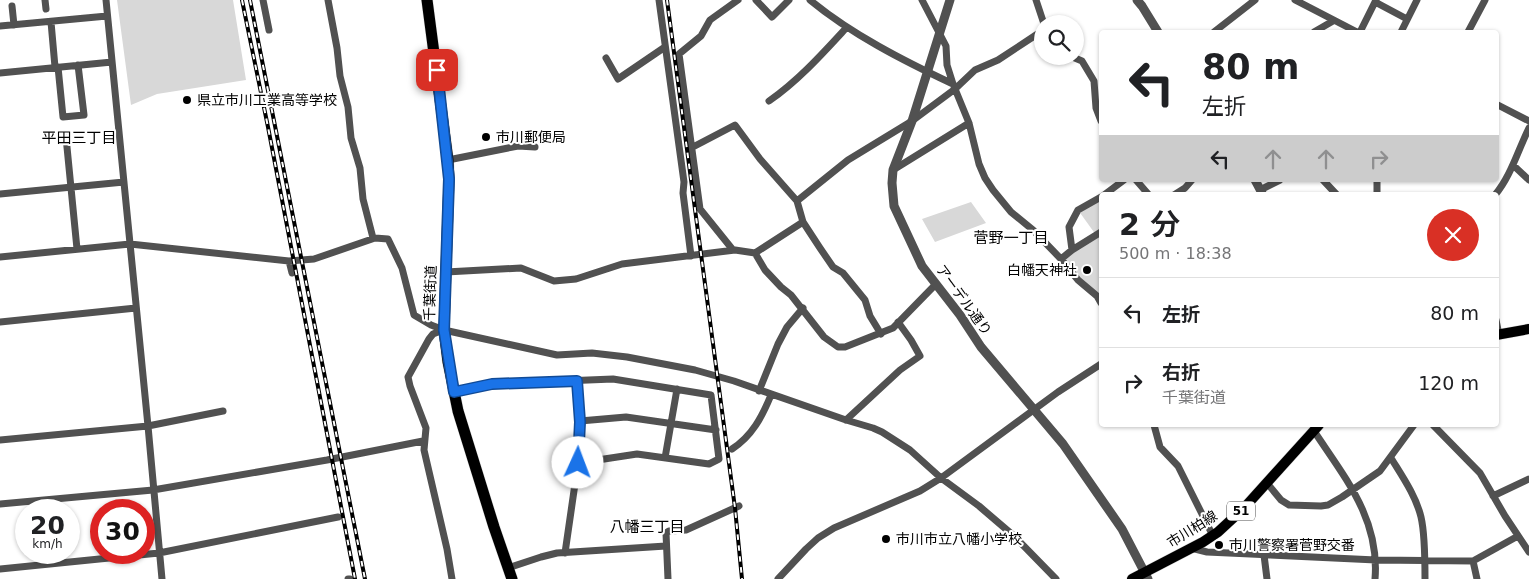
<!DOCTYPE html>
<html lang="ja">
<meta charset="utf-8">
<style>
body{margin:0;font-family:"DejaVu Sans","Noto Sans JP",sans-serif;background:#f2f2f2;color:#202124;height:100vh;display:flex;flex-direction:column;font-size:19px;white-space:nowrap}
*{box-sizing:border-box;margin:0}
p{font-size:16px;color:#757577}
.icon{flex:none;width:28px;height:28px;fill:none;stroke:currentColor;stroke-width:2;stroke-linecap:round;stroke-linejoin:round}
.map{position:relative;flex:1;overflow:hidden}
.drawer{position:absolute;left:1099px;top:192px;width:400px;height:235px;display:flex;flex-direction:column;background:#fff;border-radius:5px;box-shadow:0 1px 4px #0004}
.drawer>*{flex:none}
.guide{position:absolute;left:1099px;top:30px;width:400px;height:152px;border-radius:5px;box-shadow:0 1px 4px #0004;background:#fff;color:#202124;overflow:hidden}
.fabs{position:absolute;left:1034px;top:15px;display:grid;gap:10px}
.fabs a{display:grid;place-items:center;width:50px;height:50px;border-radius:50%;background:#fff;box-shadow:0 1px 4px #0004;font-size:25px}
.speed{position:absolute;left:15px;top:499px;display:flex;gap:10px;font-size:25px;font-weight:700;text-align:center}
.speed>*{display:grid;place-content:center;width:65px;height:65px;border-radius:50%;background:#fff;box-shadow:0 1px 4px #0004;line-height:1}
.speed small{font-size:12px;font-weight:400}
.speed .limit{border:8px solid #d22;background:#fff;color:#111}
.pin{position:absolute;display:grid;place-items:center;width:42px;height:42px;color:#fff;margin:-21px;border-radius:10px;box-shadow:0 2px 8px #0006}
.me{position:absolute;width:55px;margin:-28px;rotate:2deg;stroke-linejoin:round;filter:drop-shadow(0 0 4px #0008)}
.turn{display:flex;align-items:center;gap:18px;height:105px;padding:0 20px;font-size:22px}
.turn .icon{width:65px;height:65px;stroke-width:2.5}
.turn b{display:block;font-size:35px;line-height:42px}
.lanes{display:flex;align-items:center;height:48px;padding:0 20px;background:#0003;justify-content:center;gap:25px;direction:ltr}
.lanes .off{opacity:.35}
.round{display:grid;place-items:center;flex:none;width:52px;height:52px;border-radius:26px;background:#f2f2f2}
.overview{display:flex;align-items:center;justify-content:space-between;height:85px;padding:0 20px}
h1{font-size:30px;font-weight:600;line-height:38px}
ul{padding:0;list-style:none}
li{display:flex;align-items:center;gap:15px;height:70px;padding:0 20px;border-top:1px solid #e0e0e0}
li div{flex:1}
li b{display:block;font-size:19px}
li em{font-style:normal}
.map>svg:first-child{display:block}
.green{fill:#d8d8d8}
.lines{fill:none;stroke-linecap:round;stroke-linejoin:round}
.primary-casing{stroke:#dbdbdb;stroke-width:11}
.trunk-casing{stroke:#dbdbdb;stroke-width:12}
.minor{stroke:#515151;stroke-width:7}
.tertiary{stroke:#515151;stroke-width:9}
.primary{stroke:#000;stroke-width:10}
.trunk{stroke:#000;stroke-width:11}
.rail-casing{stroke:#000;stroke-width:4}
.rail{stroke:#fff;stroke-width:2;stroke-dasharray:5.5;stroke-linecap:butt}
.route-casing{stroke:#114b97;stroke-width:12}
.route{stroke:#1a73e8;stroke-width:9}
.poi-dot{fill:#000;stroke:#fff;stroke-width:2}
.labels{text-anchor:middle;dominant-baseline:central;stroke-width:4;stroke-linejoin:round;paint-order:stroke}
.shield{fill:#fff;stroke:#4c4c4c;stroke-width:1}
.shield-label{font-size:12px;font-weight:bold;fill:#000}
.poi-label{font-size:14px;fill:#000;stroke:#fff;text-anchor:start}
.street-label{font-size:14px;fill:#000;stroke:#fff}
.neighbourhood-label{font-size:15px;fill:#000;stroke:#fff}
</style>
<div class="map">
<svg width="1529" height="579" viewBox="0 0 1529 579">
<rect width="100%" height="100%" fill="#fff"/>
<path class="green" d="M 117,0 L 233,0 L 246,80 L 157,94 L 131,105 Z
M 1101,197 L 1101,293 L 1097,296 L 1061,259 L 1096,235 L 1078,210 Z
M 971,202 L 986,223 L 935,242 L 922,219 Z"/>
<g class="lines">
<defs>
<path id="primary" d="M 1496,335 L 1529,329
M 1132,579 L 1203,542 L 1218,532 L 1244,508 L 1319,425"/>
<path id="trunk" d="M 427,0 L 448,160 L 449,179 L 444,330 L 448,362 L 458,411 L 494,527 L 512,579"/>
</defs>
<use href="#primary" class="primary-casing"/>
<use href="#trunk" class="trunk-casing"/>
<path class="minor" d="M 45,0 L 46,9
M 106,0 L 148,426 L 162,579
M 263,0 L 269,30
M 328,0 L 337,48 L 340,76 L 348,107 L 351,138 L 360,168 L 363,199 L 373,238
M 659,0 L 684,182 L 683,193 L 691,256
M 756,0 L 772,17 L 789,0
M 810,0 C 851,34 904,61 953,84
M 922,0 L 946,46 L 947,65 L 953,84 L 969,123 L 979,164 L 985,178 L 993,190 L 1011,212 L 1033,230 L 1061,259 L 1078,280 L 1097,296 L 1101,303
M 1036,0 L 1044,24
M 1295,0 L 1357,32
M 1375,2 L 1407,19
M 12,6 L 14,25
M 51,22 L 55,67
M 0,26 L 107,16
M 1214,32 L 1255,0
M 1314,32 L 1333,21
M 1360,32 L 1376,0
M 1401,32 L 1417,0
M 1468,32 L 1485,0
M 1070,56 L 1082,61 L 1094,81 L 1096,108 L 1101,121
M 606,58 L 618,79 L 665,47
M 58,67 L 63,117 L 84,115 L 78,65
M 0,73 L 112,62
M 769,101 C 799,80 823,53 847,27
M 1496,104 L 1529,121
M 66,137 L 77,249
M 691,148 L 735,125 L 760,159 L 797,201
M 448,160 L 518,146 L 535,147
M 1513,165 L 1529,180
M 893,170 L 969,123
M 1136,180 L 1149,195
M 1323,180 L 1337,195
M 1260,190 L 1280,180
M 0,194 L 124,182
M 1104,195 L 1124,180
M 1174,195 L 1185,188 L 1192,180
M 1377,195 L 1377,180
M 1495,195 C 1511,176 1518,150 1529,128
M 733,250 L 700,209 L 679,54 L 701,36 L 710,20 L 738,0
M 1072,250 L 1069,227 L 1078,210 L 1101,197
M 755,253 L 765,270 L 781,287 L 791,295 L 824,337 L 838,347 L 845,347 L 893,328 L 935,285
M 0,257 L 130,244 L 289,261 L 314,259 L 375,238 L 388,239 L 402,268 L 414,315 L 431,325 L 444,330 L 557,355 L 592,353 L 627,357 L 695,370 L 734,381 L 846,420 L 873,428 L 882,432 L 910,450 L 941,478 L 979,506 L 1014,536 L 1056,579
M 1061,259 L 1072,250 L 1101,232
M 289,261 L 292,273
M 446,272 L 521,268 L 554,281 L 576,279 L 622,264 L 735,250 L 755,253 L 803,222
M 1496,320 L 1499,335
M 0,322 L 136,308
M 443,330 L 433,334 L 429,339 L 408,377 L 410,386 L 426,428 L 424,450 L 447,549 L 452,579
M 881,334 L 870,316 L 865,300 L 843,273 L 833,267 L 820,248 L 803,222 L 797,201 L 848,160 L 912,121 L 955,89 L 975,70 L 998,60 L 1042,31
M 759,391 L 778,344 L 787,327 L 803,308
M 454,392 L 492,384 L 613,379 L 711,395 L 719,459 L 709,464 L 637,454 L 578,463
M 846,420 L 900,370 L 920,356 L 911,340 L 898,322
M 580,421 L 626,417 L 716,430
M 1154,425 L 1160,447 L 1178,466 L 1213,536
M 1433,425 L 1480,473 L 1505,516 L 1529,552
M 1314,431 C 1345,478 1380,519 1375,579
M 0,440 L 148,426 L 223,411
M 732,449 C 752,436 762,417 771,395
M 665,458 L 677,389
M 1391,458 C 1402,476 1416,496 1421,517 C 1425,534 1425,561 1425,579
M 1267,483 L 1281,500 L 1289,505 L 1321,506 L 1328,505 L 1342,497 L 1380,471 L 1414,425
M 1493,496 L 1529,479
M 0,504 L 153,490 L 327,460 L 423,441
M 1191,548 L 1207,552 L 1376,560 L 1473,561 L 1518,536
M 565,553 L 578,463 L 580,421 L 577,381
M 1264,555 L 1267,579
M 1473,561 L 1477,579
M 508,568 L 541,557 L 557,553 L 666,546
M 0,569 L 159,553 L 338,517
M 348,579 L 350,579
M 668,579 L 666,533 L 669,531 L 686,530 L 739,506
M 778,579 L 806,549 L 818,538 L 834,528 L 920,491 L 941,478 L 1058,392 L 1101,364"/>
<path class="tertiary" d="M 950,0 L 912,121 L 893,170 L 892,183 L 894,206 L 922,266 L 960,315 L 981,347 L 1063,444 L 1122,529 L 1148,579
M 1137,0 L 1142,6 L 1158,32
M 1255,180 L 1263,195"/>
<use href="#primary" class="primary"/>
<use href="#trunk" class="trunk"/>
<defs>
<path id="rail" d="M 242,0 L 268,127 L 355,579
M 250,0 L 365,579
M 667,0 L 735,508 L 742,579"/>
</defs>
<use href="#rail" class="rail-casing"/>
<use href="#rail" class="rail"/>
</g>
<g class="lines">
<defs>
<path id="route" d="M 437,70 L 449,179 L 444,330 L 454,392 L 492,384 L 577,381 L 580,422 L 578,463"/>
</defs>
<use href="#route" class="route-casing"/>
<use href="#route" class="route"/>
</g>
<g class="poi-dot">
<circle cx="187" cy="100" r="5"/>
<circle cx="486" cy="137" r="5"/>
<circle cx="1087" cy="270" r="5"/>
<circle cx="886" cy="539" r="5"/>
<circle cx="1219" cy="545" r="5"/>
</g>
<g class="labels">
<rect class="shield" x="1227" y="501.5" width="28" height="19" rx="4"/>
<g class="shield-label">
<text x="1241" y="511">51</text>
</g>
<g class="poi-label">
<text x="197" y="100">県立市川工業高等学校</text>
<text x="496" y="137">市川郵便局</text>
<text x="1077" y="270" text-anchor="end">白幡天神社</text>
<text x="896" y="539">市川市立八幡小学校</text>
<text x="1229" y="545">市川警察署菅野交番</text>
</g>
<g class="street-label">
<text transform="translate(430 293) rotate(-88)">千葉街道</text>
<text transform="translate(964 300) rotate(54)">アーデル通り</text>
<text transform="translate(1192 529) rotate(-32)">市川柏線</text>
</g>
<g class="neighbourhood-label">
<text x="79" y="138">平田三丁目</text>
<text x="1011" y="238">菅野一丁目</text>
<text x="647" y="527">八幡三丁目</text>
</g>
</g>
</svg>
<div class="fabs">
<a><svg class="icon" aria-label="search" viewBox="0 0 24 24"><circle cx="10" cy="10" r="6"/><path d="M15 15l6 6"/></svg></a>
</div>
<div class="speed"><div>20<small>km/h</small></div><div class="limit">30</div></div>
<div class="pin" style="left:437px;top:70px;background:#d93025"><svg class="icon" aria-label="arrive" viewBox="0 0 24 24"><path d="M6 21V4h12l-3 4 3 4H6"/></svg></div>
<svg class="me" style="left:578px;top:463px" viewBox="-20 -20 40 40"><circle r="19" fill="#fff"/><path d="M0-13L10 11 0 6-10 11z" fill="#1a73e8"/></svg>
<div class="guide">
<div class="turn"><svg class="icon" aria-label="left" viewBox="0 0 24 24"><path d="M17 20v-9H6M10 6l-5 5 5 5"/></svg><div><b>80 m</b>左折</div></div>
<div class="lanes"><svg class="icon" aria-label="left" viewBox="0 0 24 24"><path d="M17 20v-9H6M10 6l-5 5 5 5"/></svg><svg class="icon off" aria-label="ahead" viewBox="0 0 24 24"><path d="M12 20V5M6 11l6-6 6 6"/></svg><svg class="icon off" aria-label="ahead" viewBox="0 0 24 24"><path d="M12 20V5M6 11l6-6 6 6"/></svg><svg class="icon off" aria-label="right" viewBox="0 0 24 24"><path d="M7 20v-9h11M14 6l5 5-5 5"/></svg></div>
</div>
<section class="drawer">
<div class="overview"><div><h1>2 分</h1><p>500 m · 18:38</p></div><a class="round" style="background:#d93025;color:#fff"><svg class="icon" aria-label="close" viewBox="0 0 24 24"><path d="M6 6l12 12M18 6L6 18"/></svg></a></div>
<ul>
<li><svg class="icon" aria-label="left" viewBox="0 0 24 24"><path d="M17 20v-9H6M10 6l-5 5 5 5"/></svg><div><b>左折</b></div><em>80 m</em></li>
<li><svg class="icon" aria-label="right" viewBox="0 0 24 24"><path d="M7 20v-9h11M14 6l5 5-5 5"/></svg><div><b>右折</b><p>千葉街道</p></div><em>120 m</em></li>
</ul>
</section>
</div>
